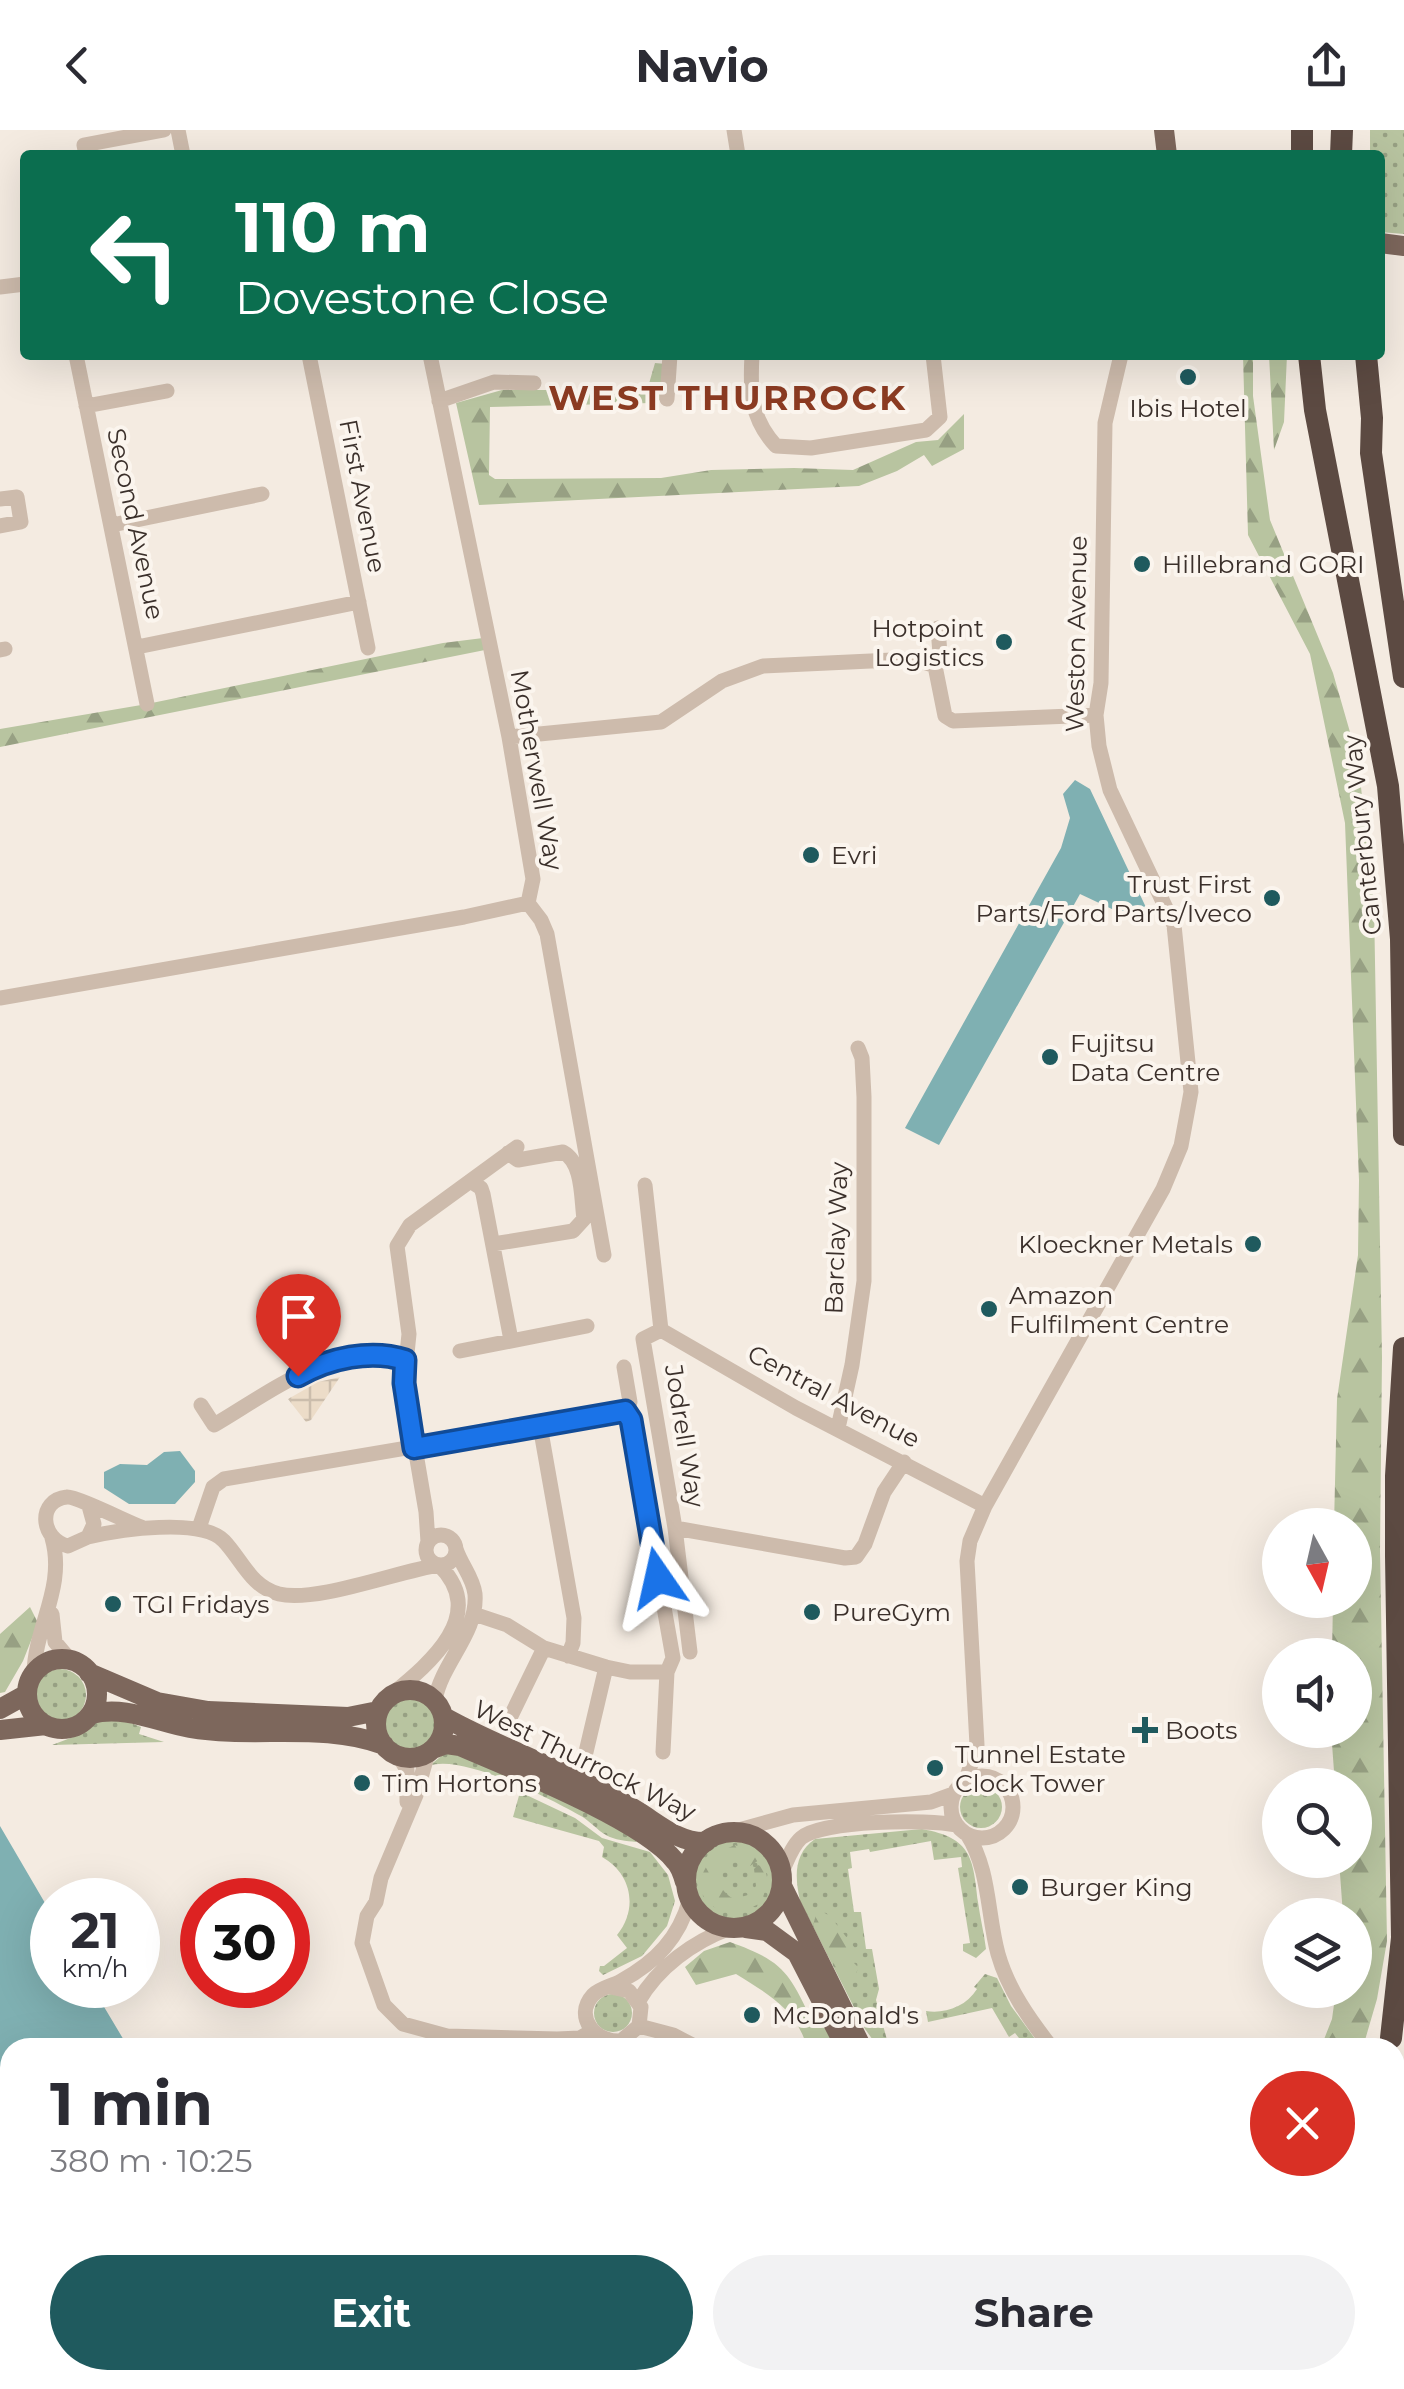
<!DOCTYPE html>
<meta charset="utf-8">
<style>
body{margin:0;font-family:Montserrat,sans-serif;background:#f2f2f3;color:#2b2b33;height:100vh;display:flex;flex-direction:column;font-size:38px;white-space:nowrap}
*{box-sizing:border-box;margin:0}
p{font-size:32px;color:#7c7c81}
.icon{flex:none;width:55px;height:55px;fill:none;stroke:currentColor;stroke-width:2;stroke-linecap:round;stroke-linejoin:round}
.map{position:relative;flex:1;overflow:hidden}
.panel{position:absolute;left:0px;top:1908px;width:1405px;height:352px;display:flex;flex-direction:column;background:#fff;border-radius:30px 30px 0 0;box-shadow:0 10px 40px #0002}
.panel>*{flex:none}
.banner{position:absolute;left:20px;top:20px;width:1365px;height:210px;border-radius:10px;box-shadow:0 10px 40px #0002;background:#0b6e4f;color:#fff;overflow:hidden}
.needle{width:65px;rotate:172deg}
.controls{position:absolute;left:1262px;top:1378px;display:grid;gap:20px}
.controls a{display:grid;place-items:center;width:110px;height:110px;border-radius:50%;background:#fff;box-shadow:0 10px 40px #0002;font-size:50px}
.speed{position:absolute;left:30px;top:1748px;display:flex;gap:20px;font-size:50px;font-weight:700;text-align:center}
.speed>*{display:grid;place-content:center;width:130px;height:130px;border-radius:50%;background:#fff;box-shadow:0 10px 40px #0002;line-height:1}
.speed small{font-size:25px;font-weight:400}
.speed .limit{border:15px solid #d22;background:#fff;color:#111}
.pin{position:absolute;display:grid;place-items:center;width:85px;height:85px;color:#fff;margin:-102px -42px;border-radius:50% 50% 50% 0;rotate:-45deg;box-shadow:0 0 10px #0007}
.pin .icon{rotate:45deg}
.me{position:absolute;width:110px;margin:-55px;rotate:349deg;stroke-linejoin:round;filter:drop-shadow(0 0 8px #0008)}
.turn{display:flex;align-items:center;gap:35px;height:210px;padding:0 50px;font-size:45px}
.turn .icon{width:130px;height:130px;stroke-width:2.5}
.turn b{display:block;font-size:70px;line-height:85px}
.round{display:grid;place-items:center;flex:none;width:105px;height:105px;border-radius:52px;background:#f2f2f3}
.headline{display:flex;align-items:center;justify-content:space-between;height:170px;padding:0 50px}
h1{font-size:60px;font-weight:700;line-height:75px}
.button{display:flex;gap:20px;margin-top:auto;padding:20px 50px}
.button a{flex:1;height:115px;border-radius:60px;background:#1f5a5e;color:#fff;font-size:40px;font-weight:700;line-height:115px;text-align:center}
.button a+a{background:#f2f2f3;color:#2b2b33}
header{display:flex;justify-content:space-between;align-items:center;height:130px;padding:0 50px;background:#fff;font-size:45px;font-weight:700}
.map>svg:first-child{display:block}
.grass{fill:url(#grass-dots)}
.forest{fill:url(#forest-firs)}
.plaza{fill:url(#plaza-grid)}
.water{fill:#7fb0b2}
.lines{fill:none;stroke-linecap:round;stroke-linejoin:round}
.minor{stroke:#cdbbac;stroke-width:15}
.major{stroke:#7d675c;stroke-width:20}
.highway{stroke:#5c4a42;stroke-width:22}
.route-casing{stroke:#114b97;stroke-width:25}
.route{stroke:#1a73e8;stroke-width:18}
.poi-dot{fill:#1f5a5e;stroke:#fbf5ee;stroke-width:4}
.labels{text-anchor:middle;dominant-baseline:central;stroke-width:8;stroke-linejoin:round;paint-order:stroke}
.poi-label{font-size:25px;fill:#3b302b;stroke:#fbf5ee;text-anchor:start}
.street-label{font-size:25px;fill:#3b302b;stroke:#fbf5ee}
.district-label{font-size:35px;font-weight:bold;letter-spacing:2.5px;fill:#8c3b22;stroke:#fbf5ee}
</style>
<header><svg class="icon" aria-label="back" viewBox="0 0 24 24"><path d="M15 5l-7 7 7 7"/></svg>Navio<svg class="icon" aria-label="share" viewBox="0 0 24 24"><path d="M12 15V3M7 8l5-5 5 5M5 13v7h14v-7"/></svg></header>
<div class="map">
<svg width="1404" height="2259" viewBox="0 0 1404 2259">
<defs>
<pattern id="grass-dots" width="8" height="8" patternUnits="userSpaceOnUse" patternTransform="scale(2.5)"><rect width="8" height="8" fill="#b8c4a0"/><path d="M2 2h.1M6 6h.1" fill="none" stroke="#97a083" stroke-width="1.8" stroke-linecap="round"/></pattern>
<pattern id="forest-firs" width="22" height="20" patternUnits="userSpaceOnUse" patternTransform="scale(2.5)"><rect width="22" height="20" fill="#b8c4a0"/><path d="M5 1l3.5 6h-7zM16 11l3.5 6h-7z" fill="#97a083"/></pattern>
<pattern id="plaza-grid" width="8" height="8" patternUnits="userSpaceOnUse" patternTransform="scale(2.5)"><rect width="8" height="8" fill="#ecdcc8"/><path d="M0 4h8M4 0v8" fill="none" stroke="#cbbdac"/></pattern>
</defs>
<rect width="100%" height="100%" fill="#f4ebe1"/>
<path class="grass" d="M 1370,0 L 1404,0 L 1404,104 L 1380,102 L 1380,25 L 1370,25 Z
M34 1565a26 26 0 1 1 52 0a26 26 0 1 1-52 0Z
M385 1594a25 25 0 1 1 50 0a25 25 0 1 1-50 0Z
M 118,1588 L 141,1597 L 139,1604 L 164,1612 L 52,1615 L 81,1604 L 97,1592 Z
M 455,1622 L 556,1664 L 638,1709 L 636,1712 C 627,1711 614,1710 606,1705 C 597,1700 590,1691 581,1686 C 552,1669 460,1623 429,1636 L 445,1623 Z
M960 1677a21 21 0 1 1 42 0a21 21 0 1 1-42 0Z
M 520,1662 L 575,1688 L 602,1708 L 650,1722 L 668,1745 L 675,1771 L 667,1796 L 642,1826 L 603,1845 L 599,1841 L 600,1836 L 604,1836 L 627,1818 L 617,1805 C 639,1778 631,1743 602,1727 L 604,1717 L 599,1711 L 513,1687 Z
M 922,1699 C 972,1708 973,1728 978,1772 C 980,1787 984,1803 986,1819 L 976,1828 L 963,1821 L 963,1814 L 970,1813 L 958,1738 L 962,1737 L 961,1727 L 934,1730 L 931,1711 L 870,1722 L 869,1719 L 850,1722 L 852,1738 L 848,1739 L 854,1782 L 861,1782 L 866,1819 L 872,1819 L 879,1859 L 876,1870 L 889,1917 L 878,1917 L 865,1899 L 800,1771 C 795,1748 793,1724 815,1709 Z
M695 1750a39 39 0 1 1 78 0a39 39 0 1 1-78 0Z
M 985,1844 L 997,1848 L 1011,1876 L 1041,1917 L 1026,1917 L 1015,1903 L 1009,1907 L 992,1878 L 928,1892 L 926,1881 C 944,1884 966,1877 977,1859 L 974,1857 Z
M594 1883a19 19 0 1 1 38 0a19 19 0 1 1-38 0Z
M 1395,2085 L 1404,2089 L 1404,2259 L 1190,2259 L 1200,2250 L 1395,2250 Z"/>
<path class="forest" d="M 1243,225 L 1253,225 L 1253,266 L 1270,390 L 1333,543 L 1358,630 L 1374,775 L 1382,1227 L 1380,1421 L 1387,1811 L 1377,1869 L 1363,1917 L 1321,1917 L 1332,1889 L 1336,1860 L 1355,1860 L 1355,1785 L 1343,1785 L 1339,1730 L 1355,1730 L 1355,1655 L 1335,1655 L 1331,1600 L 1355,1600 L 1355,1525 L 1332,1525 L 1333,1470 L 1355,1470 L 1355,1395 L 1334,1395 L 1337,1269 L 1358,1125 L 1359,1050 L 1345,693 L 1310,524 L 1248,405 Z
M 1269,225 L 1287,225 L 1284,292 L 1274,320 Z
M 655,233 L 666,234 L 663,269 L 652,273 L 490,277 L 489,345 L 495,349 L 661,348 L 711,340 L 794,338 L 853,340 L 916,312 L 938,310 L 964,284 L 964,319 L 932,336 L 924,325 L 897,341 L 859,356 L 479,375 L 456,273 L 502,260 L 643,260 L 648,257 Z
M 483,508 L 485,520 L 0,617 L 0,599 L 147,574 L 443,513 Z
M 30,1477 L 38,1493 L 23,1531 L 5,1562 L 0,1563 L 0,1504 Z
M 735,1715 L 758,1726 L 759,1730 L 750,1736 L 735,1731 L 721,1741 C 719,1755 721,1762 734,1769 L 748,1765 L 756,1756 L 754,1739 L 758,1735 L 765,1738 L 768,1752 L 761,1773 L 737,1784 C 686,1779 692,1731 735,1715 Z
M 821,1781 L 830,1786 L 854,1817 L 848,1827 L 858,1837 L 855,1850 L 848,1851 L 840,1845 L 813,1795 L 816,1785 Z
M 730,1812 C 783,1831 789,1842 812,1891 L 822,1887 L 835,1917 L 807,1917 C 796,1879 768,1864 736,1844 L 696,1855 L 685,1837 L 704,1821 Z"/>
<path class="plaza" d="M 340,1247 L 311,1290 L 306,1292 L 288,1269 L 318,1252 Z"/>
<path class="water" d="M 1075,650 L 1090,659 L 1151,788 L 1131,788 L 1080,764 L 939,1015 L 905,998 L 1061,718 L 1070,688 L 1063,664 Z
M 180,1321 L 195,1341 L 195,1352 L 175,1374 L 129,1374 L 104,1358 L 104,1342 L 120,1334 L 147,1335 L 164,1322 Z
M 0,1696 L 52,1785 L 52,1855 L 91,1855 L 128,1917 L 10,1918 L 10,2176 L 0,2134 Z
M 110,2250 L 302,2250 L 307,2259 L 121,2259 L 116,2254 L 111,2254 Z"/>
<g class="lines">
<path class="minor" d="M 178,0 L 183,25
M 734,0 L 738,25
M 86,25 L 84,15 L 164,0
M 0,157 L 25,154
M 76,225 L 147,574
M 309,225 L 368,518
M 752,225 C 750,261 750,288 776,316 L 811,318 L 926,300 L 940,287 L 933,225
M 667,269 L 670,225
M 439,271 L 494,252 L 534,253
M 86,276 L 167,261
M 0,369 L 17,367 L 21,392 L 0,396
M 112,395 L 262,364
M 137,517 L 359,472
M 0,520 L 5,519
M 935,536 L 940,524 L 938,498
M 509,607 L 661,592 L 722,551 L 763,536 L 914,529 L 935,536 L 945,586 L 953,591 L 1096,585
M 528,773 L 541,790 L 547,804 L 604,1125
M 0,868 L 464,787 L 528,773 L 533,749 L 509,607 L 430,225
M 470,1051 L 481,1058 L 483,1064 L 511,1210
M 645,1055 L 661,1200 L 643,1209 L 675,1398 L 690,1522
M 493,1114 L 573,1101 L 584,1089 C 581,1067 583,1033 563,1022 L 518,1030 L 508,1023
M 661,1200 L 796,1278 L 985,1376
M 460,1221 L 587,1196
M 201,1275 L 214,1295 C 269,1263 337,1208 405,1230
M 540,1296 L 574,1488 L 573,1513 L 568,1526
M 838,1298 L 852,1235 L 864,1151 L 864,967 L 862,928 L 858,918
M 89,1376 L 94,1394 L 88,1407 L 68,1416 C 40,1409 37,1370 67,1367 C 75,1366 128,1392 141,1397
M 199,1398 L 213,1357 L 224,1349 L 625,1281
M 675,1398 L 845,1428 L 856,1427 L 865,1414 L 884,1362 L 904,1332
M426 1420a15 15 0 1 1 30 0a15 15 0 1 1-30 0Z
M 88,1407 C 119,1400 201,1387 224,1411 C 242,1430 251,1457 279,1464 C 316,1473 399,1441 439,1435 C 489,1485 430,1533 391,1565
M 428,1412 L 426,1382 L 404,1253 L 409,1204 L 397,1116 L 410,1095 L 517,1017
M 52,1484 L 55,1512 L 71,1531
M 474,1484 L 507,1495 L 544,1518 L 606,1537 L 630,1542 L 667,1542 L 673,1528 L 631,1291 L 625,1281 L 630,1272 L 624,1237
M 34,1543 C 35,1496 66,1457 52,1408
M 435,1570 C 442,1532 478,1503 475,1464 C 473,1447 461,1435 456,1419
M 508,1592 L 544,1518
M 586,1622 L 606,1537
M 663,1622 L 667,1542
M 428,1623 L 416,1665 L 381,1748 L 376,1772 L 367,1786 L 362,1813 L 384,1875 L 403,1894 L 447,1906 L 557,1909 L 580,1908 L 592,1901
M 398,1625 L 407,1640 L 407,1672
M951 1677a31 31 0 1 1 62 0a31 31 0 1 1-62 0Z
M 966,1650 L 977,1615 L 967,1431 L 970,1411 L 985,1376 L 1163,1059 L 1181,1016 L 1191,962 L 1174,795 L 1110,660 L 1099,616 L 1096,585 L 1101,553 L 1105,293 L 1121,225
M 728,1703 L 793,1685 L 931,1672 L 953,1664
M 967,1704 C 990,1740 987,1783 998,1824 C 1008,1859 1029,1889 1052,1918
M 782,1742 C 787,1731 792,1716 801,1708 C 821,1690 929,1689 956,1695
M 611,1857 L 629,1861 L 641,1877 L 639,1896 L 621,1911 C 596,1913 573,1887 593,1865 C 600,1858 612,1856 621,1851 C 656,1832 679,1808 690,1769
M 638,1872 C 658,1837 693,1812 730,1798
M 639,1896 L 673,1905 L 698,1918"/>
<path class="major" d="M 1164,0 L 1167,25
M 1380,113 L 1404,116
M27 1564a35 35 0 1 1 70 0a35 35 0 1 1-70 0Z
M 89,1543 L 157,1572 L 208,1581 L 348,1587 L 378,1581
M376 1594a34 34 0 1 1 68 0a34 34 0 1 1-68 0Z
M 0,1579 L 27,1564
M 91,1584 C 125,1575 157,1592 190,1598 C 254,1609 323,1592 384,1615
M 444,1587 C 508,1623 580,1644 642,1684 C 662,1697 681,1713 706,1712
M 0,1600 L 46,1595
M 433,1619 L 446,1614 L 460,1616 C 511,1638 643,1690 675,1731 C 680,1736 683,1745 685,1752
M686 1750a48 48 0 1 1 96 0a48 48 0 1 1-96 0Z
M 782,1756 L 862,1918
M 746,1798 L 767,1801 L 797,1823 L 846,1918
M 1395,2024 L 1404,2040
M 1395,2056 L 1404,2058
M 923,2250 L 925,2259
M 940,2250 L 945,2259
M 1111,2259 L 1124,2250
M 1156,2259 L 1167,2250"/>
<path class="highway" d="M 1302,25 L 1302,0
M 1341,25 L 1342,0
M 1309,225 L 1315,280 L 1388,656 L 1401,809 L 1404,1005
M 1366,225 L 1372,288 L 1371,323 L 1404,547
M 1391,1908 L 1402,1808 L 1396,1426 L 1396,1346 L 1404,1218"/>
</g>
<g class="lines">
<defs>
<path id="route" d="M 298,1246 C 329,1228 371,1219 405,1230 L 404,1253 L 414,1318 L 625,1281 L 631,1290 L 658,1448"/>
</defs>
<use href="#route" class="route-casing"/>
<use href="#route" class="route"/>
</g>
<g class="poi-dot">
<circle cx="1188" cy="247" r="10"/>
<circle cx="1142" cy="434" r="10"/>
<circle cx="1004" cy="512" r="10"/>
<circle cx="811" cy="725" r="10"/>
<circle cx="1272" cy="768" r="10"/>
<circle cx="1050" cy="927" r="10"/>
<circle cx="1253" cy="1114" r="10"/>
<circle cx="989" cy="1179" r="10"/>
<circle cx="113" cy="1474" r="10"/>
<circle cx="812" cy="1482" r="10"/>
<path d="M1140 1585h10v10h10v10h-10v10h-10v-10h-10v-10h10z"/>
<circle cx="935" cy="1638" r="10"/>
<circle cx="362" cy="1653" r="10"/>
<circle cx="1020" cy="1757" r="10"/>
<circle cx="752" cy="1885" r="10"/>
</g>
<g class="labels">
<g class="poi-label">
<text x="1188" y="278" text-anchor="middle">Ibis Hotel</text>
<text x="1162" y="434">Hillebrand GORI</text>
<text x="984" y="498" text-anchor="end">Hotpoint<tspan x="984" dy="29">Logistics</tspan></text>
<text x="831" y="725">Evri</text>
<text x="1252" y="754" text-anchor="end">Trust First<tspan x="1252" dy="29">Parts/Ford Parts/Iveco</tspan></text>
<text x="1070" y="913">Fujitsu<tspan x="1070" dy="29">Data Centre</tspan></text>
<text x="1233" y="1114" text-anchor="end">Kloeckner Metals</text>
<text x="1009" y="1165">Amazon<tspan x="1009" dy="29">Fulfilment Centre</tspan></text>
<text x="133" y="1474">TGI Fridays</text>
<text x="832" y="1482">PureGym</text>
<text x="1165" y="1600">Boots</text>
<text x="955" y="1624">Tunnel Estate<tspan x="955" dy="29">Clock Tower</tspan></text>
<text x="382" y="1653">Tim Hortons</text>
<text x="1040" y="1757">Burger King</text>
<text x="772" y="1885">McDonald's</text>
</g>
<g class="street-label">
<text transform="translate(363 366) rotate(79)">First Avenue</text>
<text transform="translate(136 394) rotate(78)">Second Avenue</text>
<text transform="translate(1076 504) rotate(-89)">Weston Avenue</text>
<text transform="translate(537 640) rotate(80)">Motherwell Way</text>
<text transform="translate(1362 705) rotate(-96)">Canterbury Way</text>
<text transform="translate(836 1108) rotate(-88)">Barclay Way</text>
<text transform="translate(834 1266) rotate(28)">Central Avenue</text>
<text transform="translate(685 1306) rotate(81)">Jodrell Way</text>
<text transform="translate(585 1630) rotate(26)">West Thurrock Way</text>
</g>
<g class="district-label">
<text x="728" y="267">WEST THURROCK</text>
</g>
</g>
</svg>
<div class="controls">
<a><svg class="needle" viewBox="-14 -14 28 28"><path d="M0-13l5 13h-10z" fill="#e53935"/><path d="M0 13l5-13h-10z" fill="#7c7c81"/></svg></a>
<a><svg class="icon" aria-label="sound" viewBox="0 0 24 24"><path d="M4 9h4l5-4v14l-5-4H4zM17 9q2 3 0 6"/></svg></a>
<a><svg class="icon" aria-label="search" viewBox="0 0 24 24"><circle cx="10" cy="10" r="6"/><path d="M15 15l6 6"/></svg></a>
<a><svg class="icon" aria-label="layers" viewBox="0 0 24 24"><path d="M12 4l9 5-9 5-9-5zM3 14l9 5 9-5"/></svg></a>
</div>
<div class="speed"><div>21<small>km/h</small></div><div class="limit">30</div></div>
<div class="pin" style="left:298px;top:1246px;background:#d93025"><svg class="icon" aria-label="arrive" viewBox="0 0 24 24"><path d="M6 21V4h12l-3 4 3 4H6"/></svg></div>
<svg class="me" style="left:658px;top:1448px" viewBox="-20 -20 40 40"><path d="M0-17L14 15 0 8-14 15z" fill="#1a73e8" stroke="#fff" stroke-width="4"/></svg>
<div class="banner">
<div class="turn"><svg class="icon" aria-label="left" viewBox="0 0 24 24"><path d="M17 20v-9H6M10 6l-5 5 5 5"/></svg><div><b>110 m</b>Dovestone Close</div></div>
</div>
<section class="panel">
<div class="headline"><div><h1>1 min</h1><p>380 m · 10:25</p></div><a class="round" style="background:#d93025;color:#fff"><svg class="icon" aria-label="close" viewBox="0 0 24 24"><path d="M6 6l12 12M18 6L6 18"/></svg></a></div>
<div class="button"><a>Exit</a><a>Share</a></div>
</section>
</div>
